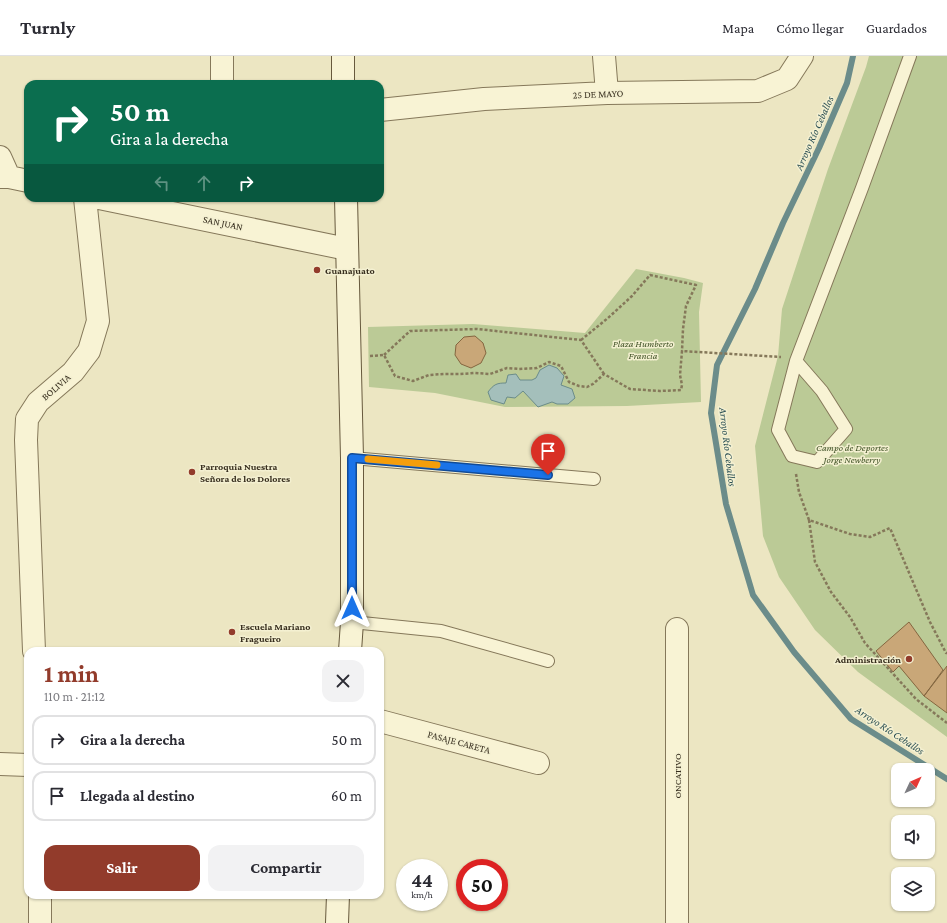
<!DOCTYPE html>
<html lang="es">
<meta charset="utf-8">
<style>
body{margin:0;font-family:"Crimson Pro",serif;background:#f2f2f3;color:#2b2b33;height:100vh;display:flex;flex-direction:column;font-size:15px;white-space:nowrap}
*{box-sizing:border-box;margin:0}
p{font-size:13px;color:#7c7c81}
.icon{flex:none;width:22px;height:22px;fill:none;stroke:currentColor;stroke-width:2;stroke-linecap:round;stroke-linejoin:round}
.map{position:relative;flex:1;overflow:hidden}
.drawer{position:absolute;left:24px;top:591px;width:360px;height:252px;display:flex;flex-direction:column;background:#fff;border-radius:12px;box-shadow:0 1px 3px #0004}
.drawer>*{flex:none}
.guide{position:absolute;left:24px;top:24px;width:360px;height:122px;border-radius:12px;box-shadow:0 1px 3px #0004;background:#0b6e4f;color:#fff;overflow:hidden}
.needle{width:26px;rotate:46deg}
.controls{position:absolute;left:891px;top:707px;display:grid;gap:8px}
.controls a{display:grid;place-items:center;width:44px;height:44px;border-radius:8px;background:#fff;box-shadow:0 1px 3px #0004;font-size:20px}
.speed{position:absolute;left:396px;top:803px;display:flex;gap:8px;font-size:20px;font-weight:700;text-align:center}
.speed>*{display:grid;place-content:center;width:52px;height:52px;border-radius:50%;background:#fff;box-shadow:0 1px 3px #0004;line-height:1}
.speed small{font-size:10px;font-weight:400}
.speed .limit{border:6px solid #d22;background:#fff;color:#111}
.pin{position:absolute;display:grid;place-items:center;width:34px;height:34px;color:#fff;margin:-41px -17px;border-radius:50% 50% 50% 0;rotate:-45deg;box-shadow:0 0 4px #0007}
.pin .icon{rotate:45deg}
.me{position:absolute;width:44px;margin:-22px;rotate:0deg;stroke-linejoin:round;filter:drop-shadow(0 0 3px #0008)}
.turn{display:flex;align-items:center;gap:14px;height:84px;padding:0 20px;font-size:18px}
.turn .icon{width:52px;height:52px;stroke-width:2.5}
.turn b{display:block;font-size:28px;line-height:34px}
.lanes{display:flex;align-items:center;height:38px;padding:0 20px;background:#0003;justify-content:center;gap:20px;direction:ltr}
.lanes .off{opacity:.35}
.round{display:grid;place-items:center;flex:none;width:42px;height:42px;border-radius:12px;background:#f2f2f3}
.summary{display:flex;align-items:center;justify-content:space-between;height:68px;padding:0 20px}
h1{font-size:24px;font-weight:700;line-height:30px;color:#923b2b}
.action{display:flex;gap:8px;margin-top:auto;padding:8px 20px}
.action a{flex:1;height:46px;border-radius:12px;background:#923b2b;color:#fff;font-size:16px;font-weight:700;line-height:46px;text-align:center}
.action a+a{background:#f2f2f3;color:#2b2b33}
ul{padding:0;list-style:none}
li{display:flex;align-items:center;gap:12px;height:50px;margin:0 8px 6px;padding:0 12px;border:2px solid #e1e1e2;border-radius:12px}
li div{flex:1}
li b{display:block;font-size:15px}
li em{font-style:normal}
header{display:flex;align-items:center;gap:24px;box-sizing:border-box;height:56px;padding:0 20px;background:#fff;border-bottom:1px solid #e1e1e2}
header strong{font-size:19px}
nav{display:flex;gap:22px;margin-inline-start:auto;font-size:14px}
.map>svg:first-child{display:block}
.green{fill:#bbca96}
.water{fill:#a4bfbb;stroke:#6b8c8a}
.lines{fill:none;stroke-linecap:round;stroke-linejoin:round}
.stream{stroke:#6b8c8a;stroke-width:6}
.building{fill:#c9a778;stroke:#846640}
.service-casing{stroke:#85785a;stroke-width:14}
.minor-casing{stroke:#85785a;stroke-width:24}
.secondary-casing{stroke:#67593d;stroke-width:24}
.path{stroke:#85785a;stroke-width:2.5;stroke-dasharray:3 2;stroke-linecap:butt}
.service{stroke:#f8f3d4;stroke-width:12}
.minor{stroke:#f8f3d4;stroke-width:22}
.secondary{stroke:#f8f3d4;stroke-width:22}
.route-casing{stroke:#114b97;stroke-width:10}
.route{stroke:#1a73e8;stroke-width:7}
.slow{stroke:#f59e0b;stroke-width:7}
.poi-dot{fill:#923b2b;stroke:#f4f0d1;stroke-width:1.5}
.labels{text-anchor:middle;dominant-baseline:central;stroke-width:3;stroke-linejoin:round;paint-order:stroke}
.street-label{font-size:10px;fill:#362d1d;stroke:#f4f0d1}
.poi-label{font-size:10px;font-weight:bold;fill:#362d1d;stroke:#f4f0d1;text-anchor:start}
.park-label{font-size:10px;font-style:italic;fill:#3f5125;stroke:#f4f0d1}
.water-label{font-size:11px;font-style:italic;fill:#2d5155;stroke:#f4f0d1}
</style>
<header>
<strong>Turnly</strong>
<nav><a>Mapa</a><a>Cómo llegar</a><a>Guardados</a></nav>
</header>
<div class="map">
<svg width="947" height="867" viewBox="0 0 947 867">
<rect width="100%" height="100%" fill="#ece6c2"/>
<path class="green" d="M 869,0 L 947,0 L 947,681 L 858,616 L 815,574 L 779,521 L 763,480 L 755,390 L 778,300 L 782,253 L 828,113 L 866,11 Z
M 636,213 L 684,222 L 703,227 L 699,256 L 701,346 L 627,350 L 505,351 L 435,337 L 369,331 L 368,271 L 473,268 L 585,277 Z"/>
<path class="water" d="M 549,309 L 557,312 L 564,320 L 561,329 L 572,333 L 575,342 L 568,348 L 557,348 L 552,346 L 538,351 L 523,335 L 515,342 L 507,341 L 504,348 L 491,344 L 488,336 C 494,328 497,327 506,327 L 508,319 L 516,318 L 520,324 L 532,324 L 536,322 L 540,314 Z"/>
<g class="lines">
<path class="stream" d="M 853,0 L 847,27 L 819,92 L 783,167 L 755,233 L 717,309 L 711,357 L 726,448 L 753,539 L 794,596 L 851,663 L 947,723"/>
</g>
<path class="building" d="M 475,280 L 483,287 L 486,297 L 481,307 L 471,312 L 461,308 L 455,299 L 456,289 L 464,281 Z
M 909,566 L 943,614 L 924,640 L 899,610 L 893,616 L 876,595 Z
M 947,610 L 947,657 L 924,640 Z"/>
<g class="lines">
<defs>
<path id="service" d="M 796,305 L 822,335 L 846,373 L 817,406 L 792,400 L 778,374 L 796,305 L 862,132 L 910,0
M 352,402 L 594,423
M 352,566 L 441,575 L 548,605"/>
<path id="minor" d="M 222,0 L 222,28
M 604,0 L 607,37
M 380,54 L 484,43 L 607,37 L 758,35 L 787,23 L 802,0
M 0,101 L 9,121
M 0,121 L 9,121 L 28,125
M 99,142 L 347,193
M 677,573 L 677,867
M 34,595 L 26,384 L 27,363 L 38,346 L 73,316 L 89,295 L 98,265 L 85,142
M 380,665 L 538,707
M 0,708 L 28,709
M 40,839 L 40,867"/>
<path id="secondary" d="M 343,0 L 343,28
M 346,142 L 352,402 L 352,566 L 350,595
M 337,867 L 338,839"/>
</defs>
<use href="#service" class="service-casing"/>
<use href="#minor" class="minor-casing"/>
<use href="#secondary" class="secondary-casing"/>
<path class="path" d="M 581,284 L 608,262 L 632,240 L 650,219 L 696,229 L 686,250 L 683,273 L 682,295
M 384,299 L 410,275 L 477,273 L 581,284 L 604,318
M 370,300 L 384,299 L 395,320 L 413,325 L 429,319 L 444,318 L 460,318 L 475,317 L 490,318 L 507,312 L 519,313 L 537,312 L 549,306 L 561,310 L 569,326 L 579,330 L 587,331 L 593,328 L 604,318 L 630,333 L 660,335 L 681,334 L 682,329 L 680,319 L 682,295 L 781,301
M 796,418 L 799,436 L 809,464 L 850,478 L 870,481 L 890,472 L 930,566 L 946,597 L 947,597
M 809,464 L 815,506 L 831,536 L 850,561 L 865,587 L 916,643 L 947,667"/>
<use href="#service" class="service"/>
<use href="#minor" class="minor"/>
<use href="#secondary" class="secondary"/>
</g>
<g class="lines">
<defs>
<path id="route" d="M 352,552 L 352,402 L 548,419"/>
</defs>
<use href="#route" class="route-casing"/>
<use href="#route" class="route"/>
<path class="slow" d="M 368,403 L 437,409"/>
</g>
<g class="poi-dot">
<circle cx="317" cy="214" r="4"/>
<circle cx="192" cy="416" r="4"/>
<circle cx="232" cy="576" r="4"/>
<circle cx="909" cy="603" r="4"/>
</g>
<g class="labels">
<g class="street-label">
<text transform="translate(598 38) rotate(-2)">25 DE MAYO</text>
<text transform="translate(223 167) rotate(12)">SAN JUAN</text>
<text transform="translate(56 331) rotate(-41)">BOLIVIA</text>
<text transform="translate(459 686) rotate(15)">PASAJE CARETA</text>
<text transform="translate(677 720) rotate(-90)">ONCATIVO</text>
</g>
<g class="poi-label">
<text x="325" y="214">Guanajuato</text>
<text x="200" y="410">Parroquia Nuestra<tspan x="200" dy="12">Señora de los Dolores</tspan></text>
<text x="240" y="570">Escuela Mariano<tspan x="240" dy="12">Fragueiro</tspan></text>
<text x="901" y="603" text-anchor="end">Administración</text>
</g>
<g class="park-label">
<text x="643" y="287">Plaza Humberto<tspan x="643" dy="12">Francia</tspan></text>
<text x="852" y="391">Campo de Deportes<tspan x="852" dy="12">Jorge Newberry</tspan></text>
</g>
<g class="water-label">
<text transform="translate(814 77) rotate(-66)">Arroyo Río Ceballos</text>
<text transform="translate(728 391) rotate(83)">Arroyo Río Ceballos</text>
<text transform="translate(890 674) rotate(33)">Arroyo Río Ceballos</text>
</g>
</g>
</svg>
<div class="controls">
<a><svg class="needle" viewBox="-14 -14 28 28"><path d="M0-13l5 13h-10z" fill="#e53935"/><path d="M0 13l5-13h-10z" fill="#7c7c81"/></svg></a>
<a><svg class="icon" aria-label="sound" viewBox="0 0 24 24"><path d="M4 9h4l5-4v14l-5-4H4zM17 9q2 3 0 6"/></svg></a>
<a><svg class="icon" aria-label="layers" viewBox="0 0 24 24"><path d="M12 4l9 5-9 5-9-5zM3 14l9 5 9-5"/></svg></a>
</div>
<div class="speed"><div>44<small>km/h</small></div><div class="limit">50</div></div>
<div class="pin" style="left:548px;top:419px;background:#d93025"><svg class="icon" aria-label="arrive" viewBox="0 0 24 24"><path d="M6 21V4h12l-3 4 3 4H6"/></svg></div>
<svg class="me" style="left:352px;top:552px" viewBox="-20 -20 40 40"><path d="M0-17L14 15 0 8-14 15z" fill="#1a73e8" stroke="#fff" stroke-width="4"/></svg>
<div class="guide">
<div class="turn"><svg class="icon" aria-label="right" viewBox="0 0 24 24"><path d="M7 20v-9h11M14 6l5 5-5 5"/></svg><div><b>50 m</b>Gira a la derecha</div></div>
<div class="lanes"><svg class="icon off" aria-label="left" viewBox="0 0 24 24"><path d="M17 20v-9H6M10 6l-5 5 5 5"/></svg><svg class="icon off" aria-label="ahead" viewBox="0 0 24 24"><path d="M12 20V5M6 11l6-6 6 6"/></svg><svg class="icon" aria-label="right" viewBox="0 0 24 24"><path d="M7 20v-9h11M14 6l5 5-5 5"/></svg></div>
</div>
<section class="drawer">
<div class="summary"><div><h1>1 min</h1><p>110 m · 21:12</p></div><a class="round"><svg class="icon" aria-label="close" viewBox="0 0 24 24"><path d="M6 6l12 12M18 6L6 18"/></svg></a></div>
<ul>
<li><svg class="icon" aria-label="right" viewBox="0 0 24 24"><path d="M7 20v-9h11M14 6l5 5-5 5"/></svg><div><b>Gira a la derecha</b></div><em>50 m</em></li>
<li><svg class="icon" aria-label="arrive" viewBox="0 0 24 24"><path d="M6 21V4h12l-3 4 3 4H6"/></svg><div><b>Llegada al destino</b></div><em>60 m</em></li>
</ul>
<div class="action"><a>Salir</a><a>Compartir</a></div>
</section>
</div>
